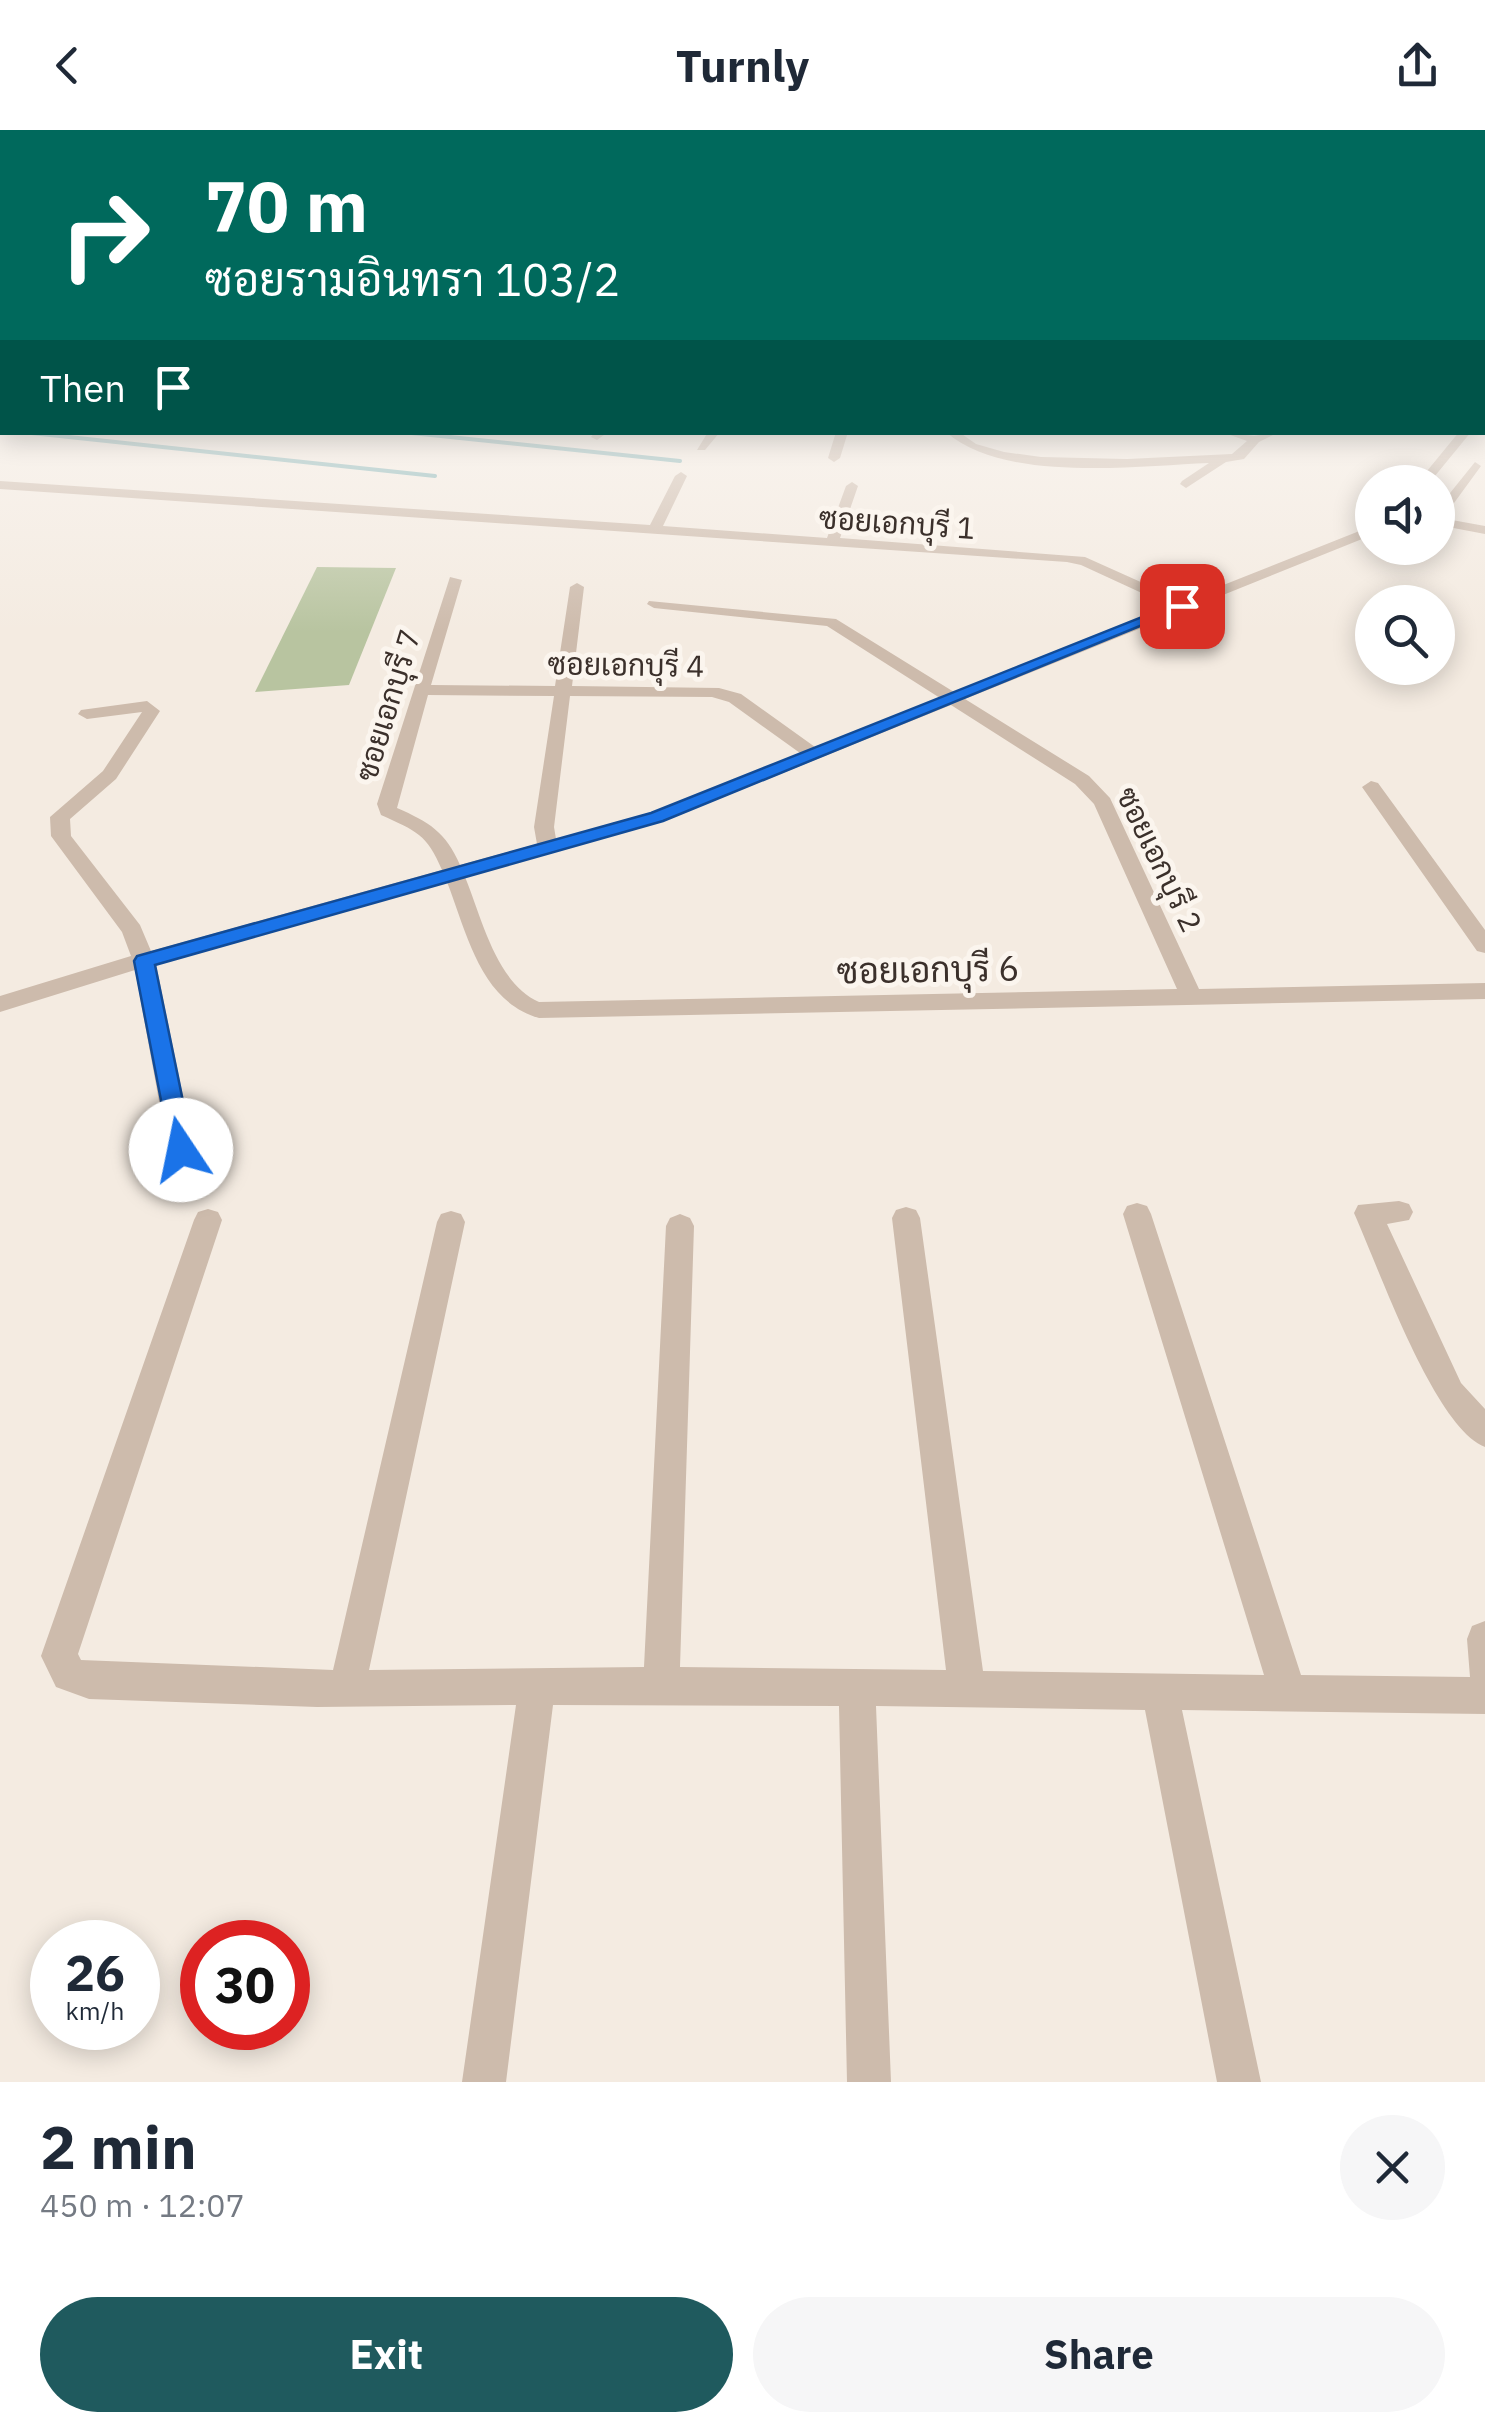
<!DOCTYPE html>
<meta charset="utf-8">
<style>
body{margin:0;font-family:"IBM Plex Sans",Sarabun,sans-serif;background:#f6f6f7;color:#1f2937;height:100vh;display:flex;flex-direction:column;font-size:38px;white-space:nowrap}
*{box-sizing:border-box;margin:0}
p{font-size:32px;color:#747a83}
.icon{flex:none;width:55px;height:55px;fill:none;stroke:currentColor;stroke-width:2;stroke-linecap:round;stroke-linejoin:round}
.map{position:relative;height:1952px;overflow:hidden}
.sheet{display:flex;flex-direction:column;background:#fff;flex:1}
.sheet>*{flex:none}
.guide{position:absolute;left:0px;top:0px;width:1485px;height:305px;box-shadow:0 5px 25px #0003;background:#00695c;color:#fff;overflow:hidden}
.buttons{position:absolute;left:1355px;top:335px;display:grid;gap:20px}
.buttons a{display:grid;place-items:center;width:100px;height:100px;border-radius:50%;background:#fff;box-shadow:0 5px 25px #0003;font-size:50px}
.speed{position:absolute;left:30px;top:1790px;display:flex;gap:20px;font-size:50px;font-weight:700;text-align:center}
.speed>*{display:grid;place-content:center;width:130px;height:130px;border-radius:50%;background:#fff;box-shadow:0 5px 25px #0003;line-height:1}
.speed small{font-size:25px;font-weight:400}
.speed .limit{border:15px solid #d22;background:#fff;color:#111}
.pin{position:absolute;display:grid;place-items:center;width:85px;height:85px;color:#fff;margin:-42px;border-radius:20px;box-shadow:0 5px 15px #0006}
.me{position:absolute;width:110px;margin:-55px;rotate:349deg;stroke-linejoin:round;filter:drop-shadow(0 0 8px #0008)}
.turn{display:flex;align-items:center;gap:35px;height:210px;padding:0 40px;font-size:45px}
.turn .icon{width:130px;height:130px;stroke-width:2.5}
.turn b{display:block;font-size:70px;line-height:85px}
.then{display:flex;align-items:center;height:95px;padding:0 40px;background:#0003;gap:20px;font-size:38px}
.round{display:grid;place-items:center;flex:none;width:105px;height:105px;border-radius:52px;background:#f6f6f7}
.overview{display:flex;align-items:center;justify-content:space-between;height:170px;padding:0 40px}
h1{font-size:60px;font-weight:700;line-height:75px}
.primary-button{display:flex;gap:20px;margin-top:auto;padding:20px 40px}
.primary-button a{flex:1;height:115px;border-radius:60px;background:#1f5a5e;color:#fff;font-size:40px;font-weight:700;line-height:115px;text-align:center}
.primary-button a+a{background:#f6f6f7;color:#1f2937}
header{display:flex;justify-content:space-between;align-items:center;height:130px;padding:0 40px;background:#fff;font-size:45px;font-weight:700}
.map>svg:first-child{display:block}
.green{fill:#b8c4a0}
.lines{fill:none;stroke-linecap:round;stroke-linejoin:round}
.stream{stroke:#7fb0b2;stroke-width:4}
.minor{fill:#cdbbac;fill-rule:evenodd}
.route{fill:#1a73e8;stroke:#114b97;stroke-width:2.5}
.labels{text-anchor:middle;dominant-baseline:central;stroke-width:10;stroke-linejoin:round;paint-order:stroke}
.far-street-label{font-size:30px;fill:#3b302b;stroke:#fbf5ee}
.street-label{font-size:35px;fill:#3b302b;stroke:#fbf5ee}
</style>
<header><svg class="icon" aria-label="back" viewBox="0 0 24 24"><path d="M15 5l-7 7 7 7"/></svg>Turnly<svg class="icon" aria-label="share" viewBox="0 0 24 24"><path d="M12 15V3M7 8l5-5 5 5M5 13v7h14v-7"/></svg></header>
<div class="map">
<svg width="1485" height="1952" viewBox="0 0 1485 1952">
<rect width="100%" height="100%" fill="#f4ebe1"/>
<path class="green" d="M 317,437 L 396,438 L 349,555 L 255,562 Z"/>
<g class="lines">
<path class="stream" d="M 22,302 L 435,346
M 402,302 L 680,331"/>
<path class="minor" d="M 1482,266 L 1485,266 L 1482,275 Z
M 1482,287 L 1485,287 L 1482,294 Z
M 595,302 L 608,302 L 597,310 L 591,307 Z
M 708,302 L 720,302 L 705,320 L 697,320 Z
M 836,302 L 848,302 L 840,328 L 834,332 L 828,328 Z
M 946,302 L 959,302 L 976,314 L 1004,322 L 1041,327 L 1127,329 L 1232,324 L 1247,311 L 1222,302 L 1254,306 L 1279,302 L 1259,312 L 1244,329 L 1226,332 L 1186,358 L 1180,354 L 1182,351 L 1209,333 C 1136,336 1004,353 946,302 Z
M 1459,302 L 1471,302 L 1430,352 L 1418,352 Z
M 1475,332 L 1481,336 L 1446,384 L 1452,390 L 1485,396 L 1485,404 L 1443,396 L 1438,391 L 1438,378 Z
M 681,342 L 687,346 L 663,396 L 827,408 L 846,356 L 852,352 L 858,356 L 840,408 L 1085,427 L 1183,471 L 1372,396 L 1372,405 L 965,569 L 1089,646 L 1110,668 L 1199,859 L 1485,853 L 1485,869 L 539,888 C 480,871 467,803 447,752 L 156,834 L 194,1020 L 190,1027 L 181,1030 L 172,1027 L 168,1020 L 135,840 L 0,882 L 0,866 L 131,826 L 122,802 L 51,706 L 50,687 L 103,641 L 142,582 L 87,589 L 78,584 L 81,580 L 147,571 L 160,581 L 116,649 L 70,689 L 71,706 L 140,795 L 151,821 L 442,740 C 427,704 416,701 381,685 L 377,674 L 450,447 L 462,450 L 431,555 L 555,556 L 570,457 L 577,453 L 584,457 L 572,556 L 719,558 L 741,564 L 815,617 L 940,568 L 827,496 L 654,478 L 647,474 L 649,471 L 836,489 L 954,562 L 1170,476 L 1081,435 L 1067,432 L 0,359 L 0,351 L 650,395 L 675,346 ZM 428,565 L 554,566 L 534,697 L 537,714 L 460,735 C 446,702 429,692 397,678 ZM 570,566 L 712,567 L 729,572 L 800,623 L 650,683 L 556,709 L 554,697 ZM 951,575 L 1075,654 L 1094,674 L 1177,859 L 539,872 C 496,853 482,788 465,747 L 664,691 Z
M 1371,651 L 1378,653 L 1485,800 L 1485,823 L 1477,821 L 1362,657 Z
M 1399,1071 L 1409,1074 L 1413,1082 L 1409,1090 L 1387,1094 L 1461,1253 L 1485,1279 L 1485,1317 C 1434,1297 1378,1136 1354,1083 L 1358,1075 Z
M 1137,1073 L 1147,1076 L 1151,1084 L 1301,1545 L 1470,1547 L 1467,1509 L 1472,1496 L 1485,1491 L 1485,1584 L 1182,1580 L 1261,1952 L 1217,1952 L 1145,1580 L 876,1576 L 891,1952 L 847,1952 L 839,1576 L 553,1575 L 506,1952 L 462,1952 L 516,1575 L 317,1577 L 89,1569 L 56,1557 L 41,1526 L 194,1090 L 198,1082 L 208,1079 L 218,1082 L 222,1090 L 78,1524 L 81,1530 L 333,1540 L 437,1092 L 441,1084 L 451,1081 L 461,1084 L 465,1092 L 369,1540 L 644,1537 L 666,1096 L 670,1088 L 680,1084 L 690,1088 L 694,1096 L 680,1537 L 946,1540 L 892,1088 L 896,1080 L 906,1077 L 916,1080 L 920,1088 L 983,1541 L 1264,1545 L 1123,1084 L 1127,1076 Z"/>
</g>
<linearGradient id="sky" x2="0" y2="1"><stop stop-color="#7eb2d2"/><stop offset="0.45" stop-color="#faf6f2"/><stop offset="1" stop-color="#faf6f2" stop-opacity="0"/></linearGradient>
<rect width="1485" height="502" fill="url(#sky)"/>
<path class="route" d="M 1177,473 L 1189,476 L 663,691 L 155,835 L 193,1020 L 189,1027 L 172,1027 L 134,831 L 137,826 L 651,683 Z"/>
<g class="labels">
<g class="far-street-label">
<text transform="translate(897 392) rotate(4)">ซอยเอกบุรี 1</text>
<text transform="translate(626 534) rotate(1)">ซอยเอกบุรี 4</text>
<text transform="translate(387 575) rotate(-73)">ซอยเอกบุรี 7</text>
<text transform="translate(1160 729) rotate(64)">ซอยเอกบุรี 2</text>
</g>
<g class="street-label">
<text transform="translate(928 839) rotate(-1)">ซอยเอกบุรี 6</text>
</g>
</g>
</svg>
<div class="buttons">
<a><svg class="icon" aria-label="sound" viewBox="0 0 24 24"><path d="M4 9h4l5-4v14l-5-4H4zM17 9q2 3 0 6"/></svg></a>
<a><svg class="icon" aria-label="search" viewBox="0 0 24 24"><circle cx="10" cy="10" r="6"/><path d="M15 15l6 6"/></svg></a>
</div>
<div class="speed"><div>26<small>km/h</small></div><div class="limit">30</div></div>
<div class="pin" style="left:1182px;top:476px;background:#d93025"><svg class="icon" aria-label="arrive" viewBox="0 0 24 24"><path d="M6 21V4h12l-3 4 3 4H6"/></svg></div>
<svg class="me" style="left:181px;top:1020px" viewBox="-20 -20 40 40"><circle r="19" fill="#fff"/><path d="M0-13L10 11 0 6-10 11z" fill="#1a73e8"/></svg>
<div class="guide">
<div class="turn"><svg class="icon" aria-label="right" viewBox="0 0 24 24"><path d="M7 20v-9h11M14 6l5 5-5 5"/></svg><div><b>70 m</b>ซอยรามอินทรา 103/2</div></div>
<div class="then">Then<svg class="icon" aria-label="arrive" viewBox="0 0 24 24"><path d="M6 21V4h12l-3 4 3 4H6"/></svg></div>
</div>
</div>
<section class="sheet">
<div class="overview"><div><h1>2 min</h1><p>450 m · 12:07</p></div><a class="round"><svg class="icon" aria-label="close" viewBox="0 0 24 24"><path d="M6 6l12 12M18 6L6 18"/></svg></a></div>
<div class="primary-button"><a>Exit</a><a>Share</a></div>
</section>
